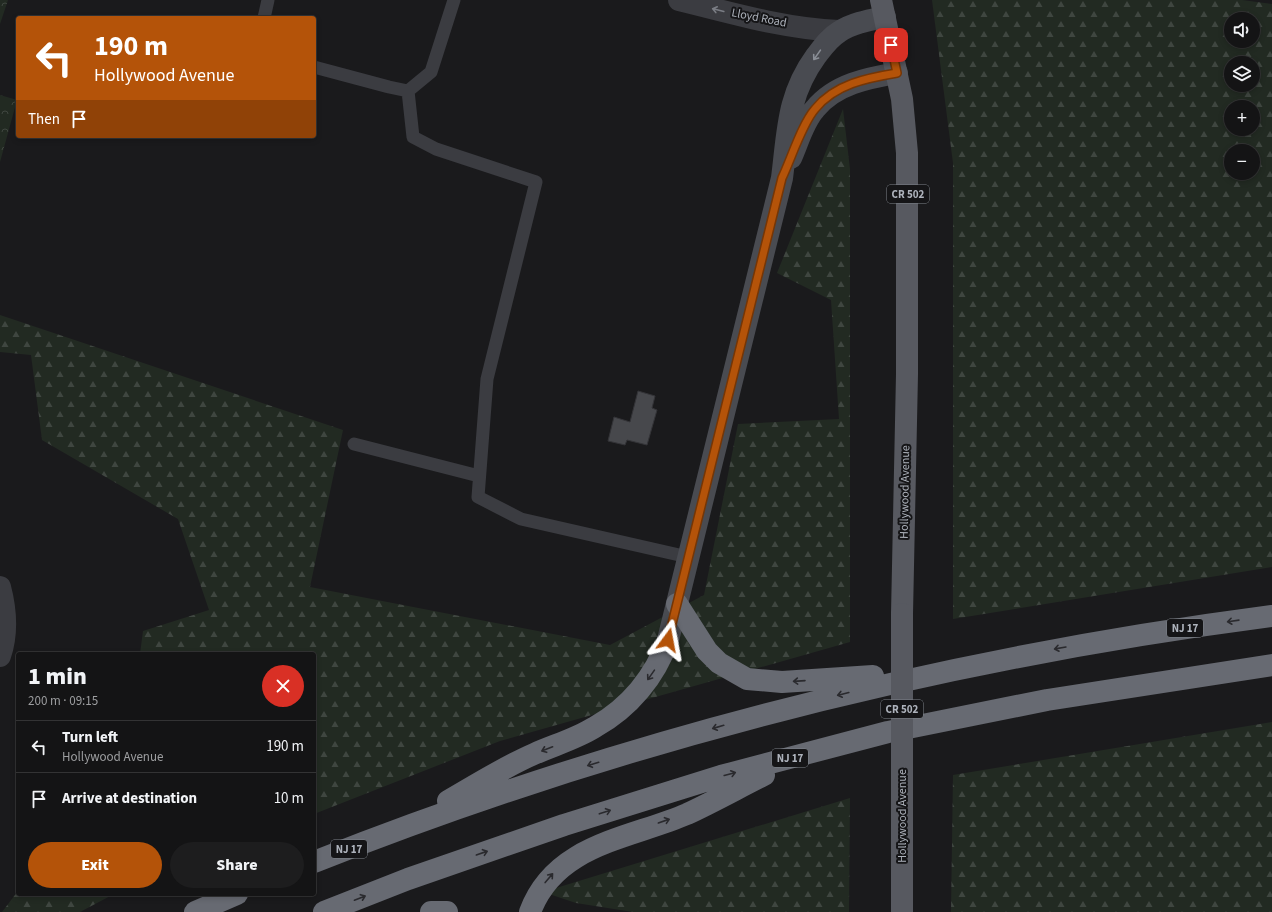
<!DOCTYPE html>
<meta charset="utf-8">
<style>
body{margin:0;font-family:"Source Sans 3",sans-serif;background:#1d1d1e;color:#f1f3f6;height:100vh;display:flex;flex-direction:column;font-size:15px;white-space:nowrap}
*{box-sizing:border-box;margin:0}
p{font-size:13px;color:#9d9ea0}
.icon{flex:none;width:22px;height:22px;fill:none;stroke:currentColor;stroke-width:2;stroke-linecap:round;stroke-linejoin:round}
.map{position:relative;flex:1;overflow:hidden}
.panel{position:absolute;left:16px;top:652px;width:300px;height:244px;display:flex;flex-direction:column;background:#141415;border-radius:4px;box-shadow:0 2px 6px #0003,0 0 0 1px #333334}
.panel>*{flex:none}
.guide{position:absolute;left:16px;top:16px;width:300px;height:122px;border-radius:4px;box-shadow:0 2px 6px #0003,0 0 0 1px #333334;background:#b45309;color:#fff;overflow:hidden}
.controls{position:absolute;left:1224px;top:12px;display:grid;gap:8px}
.controls a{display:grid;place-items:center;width:36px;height:36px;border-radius:50%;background:#141415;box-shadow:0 2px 6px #0003,0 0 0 1px #333334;font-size:20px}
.pin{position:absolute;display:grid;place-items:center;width:34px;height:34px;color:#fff;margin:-17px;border-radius:8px;box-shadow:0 2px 6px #0006}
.me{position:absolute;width:44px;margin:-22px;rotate:13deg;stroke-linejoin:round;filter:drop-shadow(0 0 3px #0008)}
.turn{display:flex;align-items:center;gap:14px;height:84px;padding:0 12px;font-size:18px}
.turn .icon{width:52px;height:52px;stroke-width:2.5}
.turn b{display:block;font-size:28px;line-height:34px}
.then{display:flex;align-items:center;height:38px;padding:0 12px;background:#0003;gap:8px;font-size:15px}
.round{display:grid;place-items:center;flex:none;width:42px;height:42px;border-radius:21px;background:#1d1d1e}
.overview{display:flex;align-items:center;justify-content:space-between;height:68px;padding:0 12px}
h1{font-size:24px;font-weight:800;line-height:30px}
.button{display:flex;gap:8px;margin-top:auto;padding:8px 12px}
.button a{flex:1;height:46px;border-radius:24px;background:#b45309;color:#fff;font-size:16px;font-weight:800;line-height:46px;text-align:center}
.button a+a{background:#1d1d1e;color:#f1f3f6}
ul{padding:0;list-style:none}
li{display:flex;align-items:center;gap:12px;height:52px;padding:0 12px;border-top:1px solid #333334}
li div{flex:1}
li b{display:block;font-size:15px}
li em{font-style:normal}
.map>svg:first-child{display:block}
.forest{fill:url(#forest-firs);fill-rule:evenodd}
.park{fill:url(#park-crowns)}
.building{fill:#47484c;stroke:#343438}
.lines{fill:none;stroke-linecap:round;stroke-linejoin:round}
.lane{stroke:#3b3c41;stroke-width:13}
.street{stroke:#3b3c41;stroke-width:22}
.secondary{stroke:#494b51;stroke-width:22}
.primary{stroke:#575960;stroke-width:22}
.highway{stroke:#676a72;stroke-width:22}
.primary-bridge{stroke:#575960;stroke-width:22}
.oneway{stroke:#7a7d84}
.oneway2{stroke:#8a8e96}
.oneway3{stroke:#2a2a2e}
.route-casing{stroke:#753606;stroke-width:10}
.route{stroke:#b45309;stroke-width:7}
.labels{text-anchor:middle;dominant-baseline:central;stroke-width:4;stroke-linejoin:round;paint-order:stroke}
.shield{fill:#151517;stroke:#7f838a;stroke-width:1}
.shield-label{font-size:11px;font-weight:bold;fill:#adb2bb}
.street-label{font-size:12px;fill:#adb2bb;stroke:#151517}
</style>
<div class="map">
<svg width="1272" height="912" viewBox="0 0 1272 912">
<defs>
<pattern id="forest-firs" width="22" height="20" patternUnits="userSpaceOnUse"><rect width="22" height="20" fill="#222a22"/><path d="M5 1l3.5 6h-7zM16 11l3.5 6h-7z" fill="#3f4640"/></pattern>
<pattern id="park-crowns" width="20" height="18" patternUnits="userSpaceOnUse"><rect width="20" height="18" fill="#222a22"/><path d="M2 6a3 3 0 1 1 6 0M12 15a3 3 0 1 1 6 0" fill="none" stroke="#3f4640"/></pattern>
</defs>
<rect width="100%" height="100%" fill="#1a1a1c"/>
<path class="forest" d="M 932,0 L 1242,0 L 1272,4 L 1272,567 L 953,619 L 953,163 ZM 1231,19 L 1253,19 L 1253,41 L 1231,41 ZM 1231,63 L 1253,63 L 1253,85 L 1231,85 ZM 1231,107 L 1253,107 L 1253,129 L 1231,129 ZM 1231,151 L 1253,151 L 1253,173 L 1231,173 Z
M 843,109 L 850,169 L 850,642 L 500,741 L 314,814 L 314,654 L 140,654 L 143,631 L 209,610 L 178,519 L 42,440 L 31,355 L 0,352 L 0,315 L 343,430 L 310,587 L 610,645 L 704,595 L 738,424 L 839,419 L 831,300 L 777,273 Z
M 1272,722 L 1272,912 L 951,912 L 953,775 Z
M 850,798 L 849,912 L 633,912 L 576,903 L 543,892 Z
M 18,891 L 18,894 L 114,894 L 80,912 L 2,912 Z"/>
<path class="park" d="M 0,0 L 8,0 L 0,24 Z
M 0,95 L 17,100 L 0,162 Z"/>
<path class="building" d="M 638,391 L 655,396 L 652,408 L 657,410 L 647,445 L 627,440 L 625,445 L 608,441 L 614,417 L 630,422 Z"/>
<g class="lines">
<path class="lane" d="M 264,18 L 268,0
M 314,67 L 389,87 L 408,91 L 431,72 L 454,0
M 408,91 L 413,137 L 436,149 L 536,182 L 487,379 L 478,497 L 521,519 L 688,557
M 354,444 L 479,476"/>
<path class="street" d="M 679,0 C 731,13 786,29 839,31
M 0,587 C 6,610 8,633 0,656"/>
<path class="secondary" d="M 791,158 C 798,143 803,122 815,109 C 835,84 868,78 897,73
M 668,640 L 782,178 C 788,131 787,96 816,56 C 823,47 829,38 839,32 C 852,23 870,20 885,17"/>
<path class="primary" d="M 881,0 L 902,99 L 907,153 L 907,374 L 902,614
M 902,803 L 902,912"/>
<path class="highway" d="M 677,604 L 707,651 L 719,663 L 747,679 L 782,682 L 873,676
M 448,801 C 476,785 504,767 534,754 C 554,745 576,739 595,727 C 629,708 655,677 668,640
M 314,862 C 622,740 943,659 1272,616
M 195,912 L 237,894
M 324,912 L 408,879 L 564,825 L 721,776 L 888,732 L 1047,700 L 1272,665
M 431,912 L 447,912
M 530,912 C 555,844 629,839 687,814 C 713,802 738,788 764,775"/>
<path class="primary-bridge" d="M 902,614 L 902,803"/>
</g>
<defs><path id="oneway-shaft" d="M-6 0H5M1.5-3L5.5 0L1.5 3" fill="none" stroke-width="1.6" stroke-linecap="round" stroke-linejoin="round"/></defs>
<use class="oneway" href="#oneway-shaft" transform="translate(718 10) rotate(-166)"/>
<use class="oneway2" href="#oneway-shaft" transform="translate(817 55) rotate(125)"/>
<g class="oneway3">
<use href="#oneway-shaft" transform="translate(1233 621) rotate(172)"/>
<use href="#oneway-shaft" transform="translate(1060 648) rotate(170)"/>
<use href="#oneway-shaft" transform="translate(651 675) rotate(125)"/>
<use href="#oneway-shaft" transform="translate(799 681) rotate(176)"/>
<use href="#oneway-shaft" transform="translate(843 694) rotate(166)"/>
<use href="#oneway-shaft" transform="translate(718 727) rotate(164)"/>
<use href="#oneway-shaft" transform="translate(547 749) rotate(159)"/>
<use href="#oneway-shaft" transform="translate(593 764) rotate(163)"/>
<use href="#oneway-shaft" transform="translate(730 774) rotate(-15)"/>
<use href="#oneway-shaft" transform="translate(605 812) rotate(-18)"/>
<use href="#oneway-shaft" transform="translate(664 821) rotate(-19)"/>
<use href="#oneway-shaft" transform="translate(482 853) rotate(-19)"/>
<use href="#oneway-shaft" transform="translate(549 878) rotate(-50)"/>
<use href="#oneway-shaft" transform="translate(360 898) rotate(-21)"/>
</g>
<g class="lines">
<defs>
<path id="route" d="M 668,640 L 782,178 C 791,159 802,124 815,109 C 835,84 867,78 897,73 L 891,45"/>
</defs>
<use href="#route" class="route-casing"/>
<use href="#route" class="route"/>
</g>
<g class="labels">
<g class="shield">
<rect x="887" y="185" width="42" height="18" rx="3"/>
<rect x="1167" y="619" width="36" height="18" rx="3"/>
<rect x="881" y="700" width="42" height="18" rx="3"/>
<rect x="772" y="749" width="36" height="18" rx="3"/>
<rect x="331" y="840" width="36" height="18" rx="3"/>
</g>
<g class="shield-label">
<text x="908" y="194">CR 502</text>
<text x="1185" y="628">NJ 17</text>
<text x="902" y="709">CR 502</text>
<text x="790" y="758">NJ 17</text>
<text x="349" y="849">NJ 17</text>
</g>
<g class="street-label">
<text transform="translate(759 18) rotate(11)">Lloyd Road</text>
<text transform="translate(905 492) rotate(-89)">Hollywood Avenue</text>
<text transform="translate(902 816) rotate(-90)">Hollywood Avenue</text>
</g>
</g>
</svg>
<div class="controls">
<a><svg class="icon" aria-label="sound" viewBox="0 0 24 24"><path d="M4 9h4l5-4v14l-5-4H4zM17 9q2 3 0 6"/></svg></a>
<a><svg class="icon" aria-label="layers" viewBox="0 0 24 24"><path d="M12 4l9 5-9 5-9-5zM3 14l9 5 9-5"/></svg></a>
<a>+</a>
<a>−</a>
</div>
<div class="pin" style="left:891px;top:45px;background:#d93025"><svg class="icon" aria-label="arrive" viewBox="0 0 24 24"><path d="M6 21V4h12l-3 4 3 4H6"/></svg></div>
<svg class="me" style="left:668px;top:640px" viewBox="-20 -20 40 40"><path d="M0-17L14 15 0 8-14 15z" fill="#b45309" stroke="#fff" stroke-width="4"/></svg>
<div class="guide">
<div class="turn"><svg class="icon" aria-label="left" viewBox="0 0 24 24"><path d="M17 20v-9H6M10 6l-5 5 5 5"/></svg><div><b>190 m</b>Hollywood Avenue</div></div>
<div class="then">Then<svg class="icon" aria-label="arrive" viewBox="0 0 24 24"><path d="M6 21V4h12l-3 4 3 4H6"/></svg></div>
</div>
<section class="panel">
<div class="overview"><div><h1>1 min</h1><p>200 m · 09:15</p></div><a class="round" style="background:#d93025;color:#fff"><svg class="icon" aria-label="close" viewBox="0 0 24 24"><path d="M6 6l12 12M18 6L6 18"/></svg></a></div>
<ul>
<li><svg class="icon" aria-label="left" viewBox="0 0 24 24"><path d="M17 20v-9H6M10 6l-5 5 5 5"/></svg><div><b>Turn left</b><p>Hollywood Avenue</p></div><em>190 m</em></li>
<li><svg class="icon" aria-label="arrive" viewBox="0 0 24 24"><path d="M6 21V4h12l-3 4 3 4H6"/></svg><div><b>Arrive at destination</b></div><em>10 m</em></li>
</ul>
<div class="button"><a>Exit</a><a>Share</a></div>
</section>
</div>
